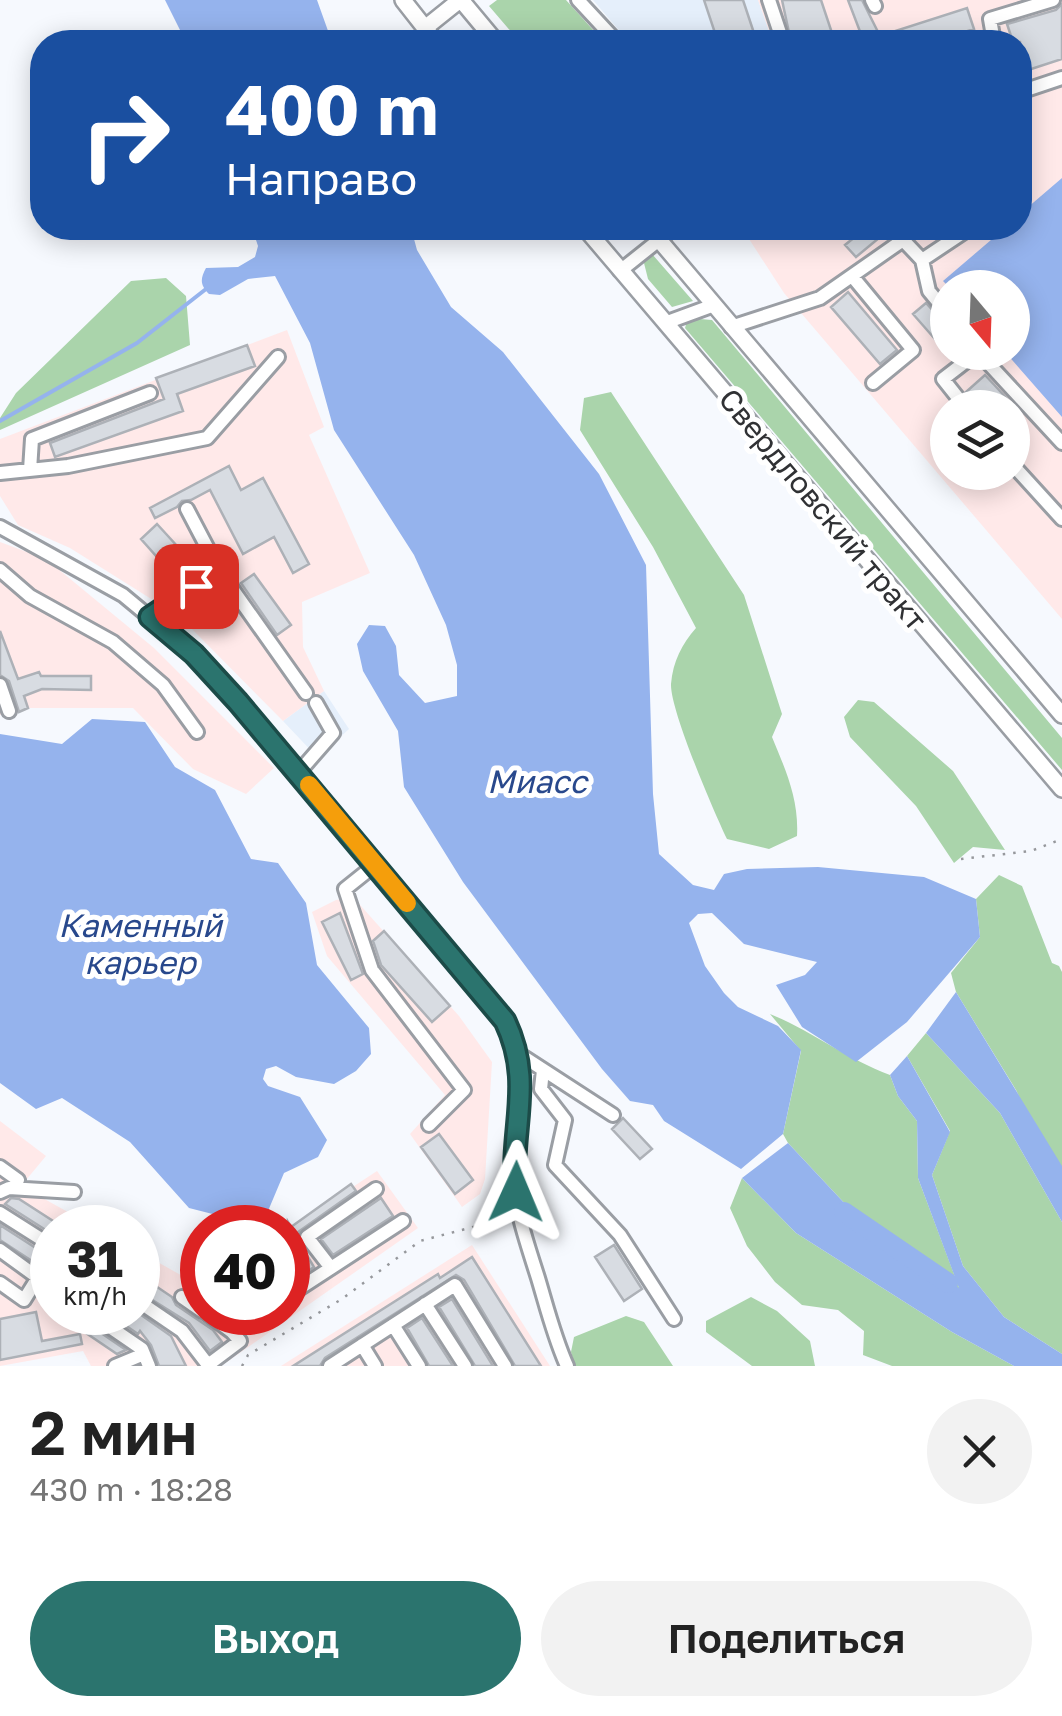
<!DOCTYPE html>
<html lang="ru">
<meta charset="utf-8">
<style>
body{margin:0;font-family:"Golos Text",sans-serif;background:#f2f2f2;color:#222;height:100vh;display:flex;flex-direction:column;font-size:38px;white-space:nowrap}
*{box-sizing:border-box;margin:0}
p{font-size:32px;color:#767676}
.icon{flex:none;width:55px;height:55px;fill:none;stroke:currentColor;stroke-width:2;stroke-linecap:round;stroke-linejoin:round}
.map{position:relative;height:1366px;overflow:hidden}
.panel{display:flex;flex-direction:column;background:#fff;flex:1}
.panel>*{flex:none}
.hud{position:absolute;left:30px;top:30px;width:1002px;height:210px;border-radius:40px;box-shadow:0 5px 25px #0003;background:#1a4fa0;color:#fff;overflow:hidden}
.needle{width:65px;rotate:161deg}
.controls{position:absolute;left:930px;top:270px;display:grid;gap:20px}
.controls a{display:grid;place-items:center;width:100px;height:100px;border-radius:50%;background:#fff;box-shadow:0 5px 25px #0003;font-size:50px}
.speed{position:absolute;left:30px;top:1205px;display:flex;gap:20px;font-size:50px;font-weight:700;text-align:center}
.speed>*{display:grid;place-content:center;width:130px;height:130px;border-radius:50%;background:#fff;box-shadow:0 5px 25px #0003;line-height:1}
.speed small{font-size:25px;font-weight:400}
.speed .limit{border:15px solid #d22;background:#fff;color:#111}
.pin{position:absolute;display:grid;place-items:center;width:85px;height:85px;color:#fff;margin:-42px;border-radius:20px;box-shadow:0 5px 15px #0006}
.me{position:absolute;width:110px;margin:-55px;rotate:1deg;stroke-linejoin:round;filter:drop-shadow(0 0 8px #0008)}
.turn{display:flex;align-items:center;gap:35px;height:210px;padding:0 30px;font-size:45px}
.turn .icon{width:130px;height:130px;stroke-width:2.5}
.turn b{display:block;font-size:70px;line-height:85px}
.round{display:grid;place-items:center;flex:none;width:105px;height:105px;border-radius:52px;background:#f2f2f2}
.overview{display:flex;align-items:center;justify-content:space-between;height:170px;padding:0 30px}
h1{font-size:60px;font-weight:600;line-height:75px}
.cta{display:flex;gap:20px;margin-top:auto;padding:20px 30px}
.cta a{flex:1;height:115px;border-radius:60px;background:#2b746e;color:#fff;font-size:40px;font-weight:600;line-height:115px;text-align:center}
.cta a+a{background:#f2f2f2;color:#222}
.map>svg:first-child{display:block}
.built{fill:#e5effb}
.industrial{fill:#ffe9e9;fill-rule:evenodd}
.green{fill:#aad4ab}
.water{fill:#95b3ed}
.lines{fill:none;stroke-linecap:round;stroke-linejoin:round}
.stream{stroke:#95b3ed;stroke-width:4}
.river{stroke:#95b3ed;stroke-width:20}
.building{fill:#d8dce2;stroke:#adb1b7;stroke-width:2.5}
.minor-casing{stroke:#9a9ea4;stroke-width:18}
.major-casing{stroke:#9a9ea4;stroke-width:20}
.path{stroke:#96989c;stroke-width:2.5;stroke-dasharray:2.5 8;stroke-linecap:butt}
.minor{stroke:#fff;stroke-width:12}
.major{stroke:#fff;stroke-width:15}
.route-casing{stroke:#1c4b48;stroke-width:25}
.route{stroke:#2b746e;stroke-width:18}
.slow{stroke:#f59e0b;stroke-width:18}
.labels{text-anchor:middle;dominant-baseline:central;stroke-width:10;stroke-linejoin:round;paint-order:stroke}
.street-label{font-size:30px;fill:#303134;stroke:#fff}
.water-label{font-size:32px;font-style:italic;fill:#28488c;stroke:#fff}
</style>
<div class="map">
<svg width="1062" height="1366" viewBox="0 0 1062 1366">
<rect width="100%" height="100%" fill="#f6f9fe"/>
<path class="built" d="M 593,0 L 758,0 L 773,42 L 629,42 Z
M 324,691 L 349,729 L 318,758 L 283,721 Z"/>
<path class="industrial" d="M 758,0 L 1062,0 L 1062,619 L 784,293 L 749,239 L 765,228 L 1020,228 L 1020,42 L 854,42 L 849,33 L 820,42 L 773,42 ZM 948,288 L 1012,288 L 1012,352 L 948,352 ZM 948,408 L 1012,408 L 1012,472 L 948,472 Z
M 287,330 L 324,427 L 309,435 L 370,573 L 302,602 L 303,647 L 324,691 L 283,721 L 180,617 L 70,548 L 18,525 L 0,496 L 0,439 Z
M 0,542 L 46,559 L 154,648 L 274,768 L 246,794 L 193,769 L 133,708 L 29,708 L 0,715 Z
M 353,897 L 459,1016 L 492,1062 L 485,1179 L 480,1194 L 462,1207 L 410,1134 L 445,1095 L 327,956 L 312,912 L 336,900 Z
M 0,1121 L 46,1156 L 21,1186 L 95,1227 L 52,1228 L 52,1312 L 138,1312 L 138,1251 L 202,1287 L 202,1312 L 288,1312 L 288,1245 L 295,1225 L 377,1171 L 418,1228 L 221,1366 L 91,1366 L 83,1351 L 0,1366 Z
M 472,1245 L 550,1366 L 281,1366 Z"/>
<path class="green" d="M 497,0 L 566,0 L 604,42 L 520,42 L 489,6 Z
M 652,254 L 693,301 L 672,307 L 648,279 L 643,259 Z
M 166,278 L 186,296 L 190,345 L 0,430 L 0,418 L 16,393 L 131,281 Z
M 688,318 L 712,320 L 1062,738 L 1062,770 L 685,328 Z
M 611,392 L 744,595 L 782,714 L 772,737 C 786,771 799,799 797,836 L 769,849 L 727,839 C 714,812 670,710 671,684 C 673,661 682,644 696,628 L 653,547 L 580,430 L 584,398 Z
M 858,700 L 874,702 L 953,771 L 1005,850 L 973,847 L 954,863 L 916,806 L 850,737 L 844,717 Z
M 999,875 L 1022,886 L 1052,963 L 1059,966 L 1062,972 L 1062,1187 L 1016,1090 L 956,992 L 951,973 L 980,937 L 976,899 Z
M 770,1014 C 812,1031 847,1059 890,1075 L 898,1096 L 917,1121 L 918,1178 L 960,1290 L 878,1239 L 788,1143 L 783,1134 L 801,1051 Z
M 926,1033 L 1000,1113 L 1062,1222 L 1062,1354 L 1004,1317 L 963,1266 L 932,1175 L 950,1131 L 907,1056 Z
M 742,1178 L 796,1233 L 952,1332 L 1014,1366 L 892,1366 L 863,1355 L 864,1331 L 838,1310 L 802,1305 L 775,1282 L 747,1246 L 730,1208 Z
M 751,1297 L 777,1311 L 810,1341 L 815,1366 L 752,1366 L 706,1332 L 706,1321 Z
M 626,1316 L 644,1322 L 673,1366 L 575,1366 L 571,1352 L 574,1337 Z"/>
<path class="water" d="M 165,0 L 317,0 L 332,42 L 186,42 Z
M 1062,178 L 1062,417 L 1006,353 L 1012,352 L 1012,288 L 949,287 L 943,281 L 1005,228 L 1020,228 L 1020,214 Z
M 252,228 L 411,228 L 417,250 L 451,307 L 503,352 L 599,474 L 646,565 L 653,794 L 659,854 L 693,885 L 714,890 L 724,874 L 747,869 L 818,867 L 924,877 L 976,899 L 980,937 L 907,1022 L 856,1062 L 802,1027 L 776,985 L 805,975 L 817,962 L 744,944 L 712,913 L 698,914 L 689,923 L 705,966 L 724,993 L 738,1007 L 778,1026 L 801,1050 L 783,1134 L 741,1169 L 664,1121 L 653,1105 L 630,1101 L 602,1069 L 463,882 L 404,787 L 398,731 L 363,671 L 357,644 L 369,625 L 385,626 L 396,646 L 399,675 L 425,703 L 457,696 L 457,665 L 446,625 L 414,555 L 334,430 L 310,343 L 275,276 L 248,279 L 220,295 L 209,294 C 200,285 200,279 206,268 L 238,267 L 255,257 L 258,246 Z
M 92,719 L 145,722 L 175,767 L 215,790 L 251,859 L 278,863 L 306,903 L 317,965 L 369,1028 L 371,1054 L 356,1071 L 334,1084 L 296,1077 L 276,1066 L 266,1069 L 263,1079 L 268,1086 L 300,1097 L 327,1140 L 318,1157 L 284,1173 L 268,1211 L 240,1221 L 189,1208 L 130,1142 L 62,1098 L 36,1109 L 0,1083 L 0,734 L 62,744 Z
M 956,992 L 1062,1166 L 1062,1222 L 1000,1113 L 926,1033 Z
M 907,1056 L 950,1132 L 932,1175 L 963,1266 L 1004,1317 L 1062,1354 L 1062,1366 L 1014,1366 L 952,1332 L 796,1233 L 742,1178 L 788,1143 L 878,1239 L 959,1288 L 918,1178 L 917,1121 L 898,1096 L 890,1075 Z"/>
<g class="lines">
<path class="stream" d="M 0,421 L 137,343 L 206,289"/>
<path class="river" d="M 844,1212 L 948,1283"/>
</g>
<path class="building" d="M 704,0 L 743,0 L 757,42 L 718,42 Z
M 782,0 L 821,0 L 835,42 L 824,42 L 823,38 L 810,42 L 791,42 Z
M 848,0 L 862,0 L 880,36 L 967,8 L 974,29 L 933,42 L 864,42 Z
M 1062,4 L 1062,59 L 1022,72 L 1020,42 L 1013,42 L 1007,24 L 1056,10 Z
M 866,228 L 891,228 L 856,257 L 845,245 Z
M 848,292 L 897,350 L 880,364 L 831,307 Z
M 926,303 L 948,327 L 948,354 L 913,314 Z
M 247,345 L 255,366 L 177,394 L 183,411 L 55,457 L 50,443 L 164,399 L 156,378 Z
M 985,375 L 1012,404 L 1008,408 L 976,408 L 966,392 Z
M 229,466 L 241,490 L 263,478 L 309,564 L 293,573 L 274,537 L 243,554 L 210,490 L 191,500 L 182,501 L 177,507 L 155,518 L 150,508 Z
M 157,524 L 198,569 L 181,584 L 141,539 Z
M 254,574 L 291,625 L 277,635 L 241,583 Z
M 0,631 L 18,679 L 39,672 L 41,676 L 91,676 L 91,690 L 42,689 L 24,696 L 28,708 L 19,712 L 9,681 L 0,675 Z
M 340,913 L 363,974 L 351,980 L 322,922 Z
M 384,931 L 450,1006 L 432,1022 L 381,965 L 373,941 Z
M 623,1118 L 652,1149 L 640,1159 L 612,1129 Z
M 439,1134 L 473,1180 L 455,1194 L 421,1147 Z
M 351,1184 L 356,1191 L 298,1232 L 299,1242 L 314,1267 L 288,1284 L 288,1267 L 297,1260 L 288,1245 L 288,1222 L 291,1227 Z
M 11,1198 L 19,1199 L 64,1228 L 52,1228 L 52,1234 L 5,1204 Z
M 381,1198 L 393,1216 L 333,1255 L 321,1239 Z
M 0,1225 L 42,1252 L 35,1263 L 0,1240 Z
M 614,1245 L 642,1289 L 624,1301 L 595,1257 Z
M 472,1257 L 541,1366 L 515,1366 L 464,1280 L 456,1275 L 325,1358 L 320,1366 L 293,1366 L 438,1274 L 440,1278 Z
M 138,1274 L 172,1297 L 176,1305 L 213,1330 L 222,1342 L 210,1351 L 189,1323 L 138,1291 Z
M 452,1299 L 493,1366 L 475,1366 L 439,1307 Z
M 36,1312 L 42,1341 L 80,1334 L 82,1344 L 0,1360 L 0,1319 Z
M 55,1312 L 78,1312 L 82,1320 L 126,1350 L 117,1354 Z
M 106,1312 L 137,1312 L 171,1336 L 186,1366 L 159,1366 L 151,1345 L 140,1331 L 138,1334 Z
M 422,1318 L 453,1366 L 429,1366 L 407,1328 Z"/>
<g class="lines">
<defs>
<path id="minor" d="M 578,0 L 617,42
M 769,0 L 782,39
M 872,0 L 875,6
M 994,42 L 990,19 L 1053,0
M 1020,92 L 1062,78
M 922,260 L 970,228
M 620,271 L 674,228
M 852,276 L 913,350 L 873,383
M 665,323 L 714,305
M 731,327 L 820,298 L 903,240 L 922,260 L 929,291 L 948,314
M 978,352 L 1062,443
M 966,408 L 943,379 L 978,352
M 1012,464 L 1062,519
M 30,470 L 32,439 L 150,393
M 0,473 L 68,466 L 207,438 L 278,357
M 187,509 L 219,570 L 306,693
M 0,527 L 123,595 L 194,654 L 299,772 L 505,1021 C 533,1080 511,1114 513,1173 C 515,1210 527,1243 538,1278 C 547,1308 554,1337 567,1366
M 0,570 L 30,596 L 113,642 L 163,685 L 197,732
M 150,617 L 219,570
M 0,685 L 9,711
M 299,772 L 333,733 L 316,703
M 375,865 L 345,889 L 372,970 L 464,1090 L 429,1125
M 519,1054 L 613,1115
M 543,1070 L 541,1089 L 565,1120 L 555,1165 L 620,1235 L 674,1319
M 0,1167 L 18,1180
M 0,1192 L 9,1188 L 74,1192
M 0,1213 L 52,1246
M 0,1250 L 52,1288
M 331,1268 L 307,1237 L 376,1189
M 0,1283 L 24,1300 L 52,1255
M 288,1296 L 403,1221
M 182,1297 L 202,1311
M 138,1301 L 182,1331 L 208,1365 L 240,1341 L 232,1332 L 262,1312
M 425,1304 L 465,1366
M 88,1312 L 142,1349 L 149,1366
M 205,1312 L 232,1332
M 393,1325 L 419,1366
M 362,1345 L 375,1366
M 115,1366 L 144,1354
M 330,1366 L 455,1285 L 505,1366"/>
<path id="major" d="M 403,0 L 436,42
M 461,0 L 496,42
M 425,28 L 460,0
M 585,228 L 1062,789
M 649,228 L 1062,715"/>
</defs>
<use href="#minor" class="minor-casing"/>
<use href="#major" class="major-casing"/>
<path class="path" d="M 961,859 L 1031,851 L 1062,839
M 242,1366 L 248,1355 L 342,1299 L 420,1241 L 507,1218"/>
<use href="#minor" class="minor"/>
<use href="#major" class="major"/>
</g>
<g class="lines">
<defs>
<path id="route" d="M 196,586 L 150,617 L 194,654 L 238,702 L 505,1021 C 535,1084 509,1129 516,1192"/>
</defs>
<use href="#route" class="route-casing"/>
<use href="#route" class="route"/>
<path class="slow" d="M 309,785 L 407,903"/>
</g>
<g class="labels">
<g class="street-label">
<text transform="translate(823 509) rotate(50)">Свердловский тракт</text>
</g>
<g class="water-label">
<text x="537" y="781">Миасс</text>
<text x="140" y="925">Каменный<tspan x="140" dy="37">карьер</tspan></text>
</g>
</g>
</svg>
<div class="controls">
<a><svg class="needle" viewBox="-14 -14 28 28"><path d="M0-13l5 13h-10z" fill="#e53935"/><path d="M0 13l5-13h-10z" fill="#767676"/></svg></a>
<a><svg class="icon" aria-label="layers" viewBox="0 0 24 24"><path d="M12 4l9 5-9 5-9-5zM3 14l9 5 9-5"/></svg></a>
</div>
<div class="speed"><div>31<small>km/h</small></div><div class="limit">40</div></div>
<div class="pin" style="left:196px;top:586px;background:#d93025"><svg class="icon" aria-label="arrive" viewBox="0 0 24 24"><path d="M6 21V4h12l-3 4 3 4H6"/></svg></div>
<svg class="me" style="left:516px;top:1192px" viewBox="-20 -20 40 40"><path d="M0-17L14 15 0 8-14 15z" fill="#2b746e" stroke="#fff" stroke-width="4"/></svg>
<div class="hud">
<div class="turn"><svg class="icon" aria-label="right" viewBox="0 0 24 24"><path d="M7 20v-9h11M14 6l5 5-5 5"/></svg><div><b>400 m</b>Направо</div></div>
</div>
</div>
<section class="panel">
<div class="overview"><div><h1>2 мин</h1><p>430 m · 18:28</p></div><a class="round"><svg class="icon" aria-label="close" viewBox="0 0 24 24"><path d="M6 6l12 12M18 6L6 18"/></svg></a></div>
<div class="cta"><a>Выход</a><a>Поделиться</a></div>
</section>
